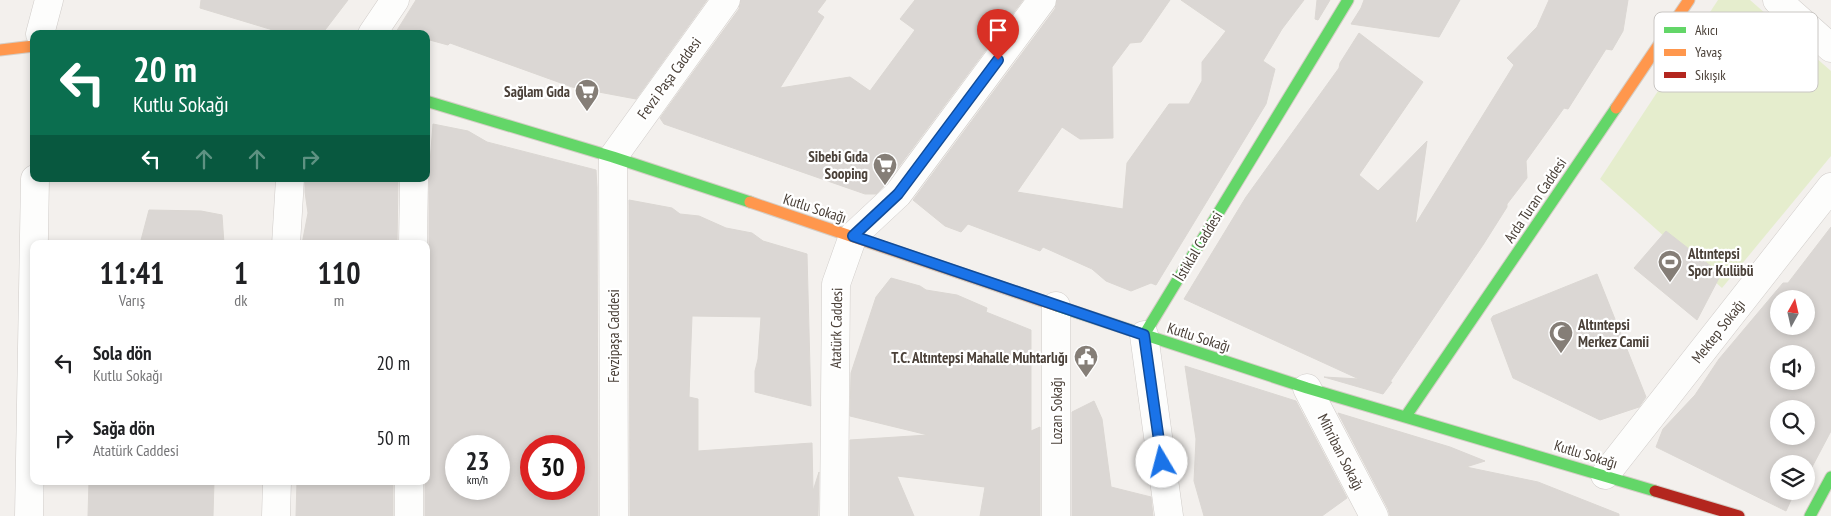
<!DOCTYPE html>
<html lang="tr">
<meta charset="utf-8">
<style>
body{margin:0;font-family:"PT Sans Narrow",sans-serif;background:#f2f2f2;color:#202124;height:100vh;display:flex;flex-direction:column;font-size:19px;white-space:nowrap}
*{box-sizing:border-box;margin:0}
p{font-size:16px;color:#757577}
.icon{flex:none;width:28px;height:28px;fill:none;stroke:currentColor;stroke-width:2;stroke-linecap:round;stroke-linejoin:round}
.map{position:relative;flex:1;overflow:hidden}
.side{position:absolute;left:30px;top:240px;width:400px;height:245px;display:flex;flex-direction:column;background:#fff;border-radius:10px;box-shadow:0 2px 8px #0003}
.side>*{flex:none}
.banner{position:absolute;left:30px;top:30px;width:400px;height:152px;border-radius:10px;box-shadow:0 2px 8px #0003;background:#0b6e4f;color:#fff;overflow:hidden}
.needle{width:32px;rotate:8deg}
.fabs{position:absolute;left:1770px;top:290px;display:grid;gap:10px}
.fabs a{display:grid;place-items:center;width:45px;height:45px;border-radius:50%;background:#fff;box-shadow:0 2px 8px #0003;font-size:25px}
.speed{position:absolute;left:445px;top:435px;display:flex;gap:10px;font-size:25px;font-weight:700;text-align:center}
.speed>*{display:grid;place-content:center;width:65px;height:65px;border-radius:50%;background:#fff;box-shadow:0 2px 8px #0003;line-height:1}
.speed small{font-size:12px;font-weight:400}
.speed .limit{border:8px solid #d22;background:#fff;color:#111}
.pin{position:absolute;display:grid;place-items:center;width:42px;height:42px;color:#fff;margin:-51px -21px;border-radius:50% 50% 50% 0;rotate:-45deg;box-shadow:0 0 5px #0007}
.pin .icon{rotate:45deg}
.me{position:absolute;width:55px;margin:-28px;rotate:352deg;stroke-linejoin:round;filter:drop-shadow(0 0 4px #0008)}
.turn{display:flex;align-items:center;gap:18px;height:105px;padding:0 20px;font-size:22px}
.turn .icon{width:65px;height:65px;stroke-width:2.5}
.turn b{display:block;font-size:35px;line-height:42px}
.lanes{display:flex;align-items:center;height:48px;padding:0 20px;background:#0003;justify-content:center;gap:25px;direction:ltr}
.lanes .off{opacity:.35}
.eta{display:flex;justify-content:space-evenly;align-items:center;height:85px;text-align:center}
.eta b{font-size:30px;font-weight:700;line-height:35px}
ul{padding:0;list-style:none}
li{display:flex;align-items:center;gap:15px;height:75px;padding:0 20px}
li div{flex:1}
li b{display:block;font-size:19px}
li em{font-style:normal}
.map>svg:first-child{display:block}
.green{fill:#e5edcd}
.building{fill:#dbd7d4;stroke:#dbd7d3;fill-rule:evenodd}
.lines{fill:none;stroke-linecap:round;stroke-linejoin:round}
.street-casing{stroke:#d0ccc9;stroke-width:29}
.fast-casing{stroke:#d4cdc5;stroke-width:13}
.slow-casing{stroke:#d4cdc5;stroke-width:13}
.jam-casing{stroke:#d4cdc5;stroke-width:13}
.street{stroke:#fdfdfc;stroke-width:28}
.fast{stroke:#63d668;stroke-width:11}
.slow{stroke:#ff974d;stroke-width:11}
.jam{stroke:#b3261e;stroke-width:11}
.route-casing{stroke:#114b97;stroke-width:12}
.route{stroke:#1a73e8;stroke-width:9}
.labels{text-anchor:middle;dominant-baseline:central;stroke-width:4.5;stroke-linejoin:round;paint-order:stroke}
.street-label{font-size:15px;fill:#4a4038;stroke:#fff}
.poi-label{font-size:15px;font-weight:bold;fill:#4a4038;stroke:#fff;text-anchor:end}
.key{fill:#fff;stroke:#c9c6c3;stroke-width:1}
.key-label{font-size:14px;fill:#4a4038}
</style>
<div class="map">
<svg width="1831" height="516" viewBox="0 0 1831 516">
<rect width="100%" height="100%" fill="#f3f0ed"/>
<path class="green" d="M 1718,0 L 1750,0 L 1831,71 L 1831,156 L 1722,288 L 1600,179 Z"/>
<path class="building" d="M 201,0 L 348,0 L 322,34 L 286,34 L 200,8 Z
M 416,0 L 707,0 L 636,99 L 572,87 L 450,43 L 448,45 L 426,39 L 426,34 L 405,34 L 396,32 Z
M 741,0 L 826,0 L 817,12 L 824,17 L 780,88 L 850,77 L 870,91 L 915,30 L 900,19 L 915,0 L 1023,0 L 886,184 L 876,194 L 865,194 L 664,124 L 660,118 L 739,9 Z
M 1057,0 L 1170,0 L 1141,42 L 1130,43 L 1112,67 L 1113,138 L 1080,139 L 1062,127 L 1017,192 L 1123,209 L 1127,163 L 1169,104 L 1189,104 L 1202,81 L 1202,62 L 1226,31 L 1181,0 L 1304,0 L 1282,29 L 1263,61 L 1275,69 L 1266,104 L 1156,285 L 1151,283 L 1131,291 L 1106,281 L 1092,269 L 1043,247 L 1040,251 L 968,224 L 961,232 L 945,226 L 913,200 L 1055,9 Z
M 1317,0 L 1330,0 L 1318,20 L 1315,19 Z
M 1364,0 L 1460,0 L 1439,37 L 1351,24 L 1361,8 Z
M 1549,0 L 1628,0 L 1623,31 L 1612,50 L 1606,49 L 1568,109 L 1564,108 L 1526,161 L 1527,178 L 1507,204 L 1507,207 L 1483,245 L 1390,382 L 1392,382 L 1383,394 L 1324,377 L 1359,379 L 1184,299 L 1246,197 L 1339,68 L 1340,63 L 1359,33 L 1423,82 L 1359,175 L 1378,191 L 1427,141 L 1415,225 L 1514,65 L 1507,58 L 1537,27 Z
M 433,124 L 468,131 L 487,142 L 596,170 L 597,188 L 598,516 L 425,516 L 425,481 L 426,481 L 426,252 L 429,244 L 429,176 ZM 456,446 L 499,446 L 499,489 L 456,489 ZM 531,446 L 574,446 L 574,489 L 531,489 Z
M 305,179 L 398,179 L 397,244 L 302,244 L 308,213 L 305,192 Z
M 629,200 L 672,208 L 680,214 L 699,216 L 726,228 L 752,233 L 763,241 L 807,254 L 811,406 L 755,392 L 755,371 L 758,359 L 761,317 L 692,316 L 689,397 L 698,399 L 698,451 L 812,443 L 813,491 L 819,472 L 818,516 L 630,516 Z
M 149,210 L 201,211 L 222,215 L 224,244 L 140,244 Z
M 1831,227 L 1831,431 L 1812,467 L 1806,468 L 1806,464 L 1779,464 L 1779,491 L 1795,491 L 1786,511 L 1656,447 L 1663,429 L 1695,395 L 1719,359 L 1783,283 L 1788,283 ZM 1779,299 L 1806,299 L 1806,326 L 1779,326 ZM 1779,354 L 1806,354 L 1806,381 L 1779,381 ZM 1779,409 L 1806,409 L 1806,436 L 1779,436 Z
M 1666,231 L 1721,274 L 1697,320 L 1634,268 Z
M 1597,274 L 1646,397 L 1639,407 L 1600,420 L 1513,378 L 1491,319 L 1493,316 Z
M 891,278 L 920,286 L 926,290 L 957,295 L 987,308 L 986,312 L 1031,330 L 1031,431 L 1040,427 L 1040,516 L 980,516 L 985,487 L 897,476 L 914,516 L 850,516 L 850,440 L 928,435 L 850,416 L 851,373 L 876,297 Z
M 1185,366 L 1296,401 L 1347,498 L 1322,516 L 1204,516 L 1194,481 L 1196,439 Z
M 1094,401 L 1102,419 L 1111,487 L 1151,497 L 1153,516 L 1072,516 L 1072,412 Z
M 1338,413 L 1450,447 L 1485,461 L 1466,467 L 1538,482 L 1619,514 L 1619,516 L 1390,516 L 1388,509 Z
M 89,481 L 214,481 L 213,516 L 88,516 Z
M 297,481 L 393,481 L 393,516 L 296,516 Z"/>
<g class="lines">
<defs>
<path id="street" d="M 1777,0 L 1831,48
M 40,34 L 49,0
M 372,34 L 395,0
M 286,244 L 290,179
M 413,244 L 414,179
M 1056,306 L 1056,516
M 1144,335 L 1169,516
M 1307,388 L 1374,516
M 1605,475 L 1831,187
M 29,516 L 35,179
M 276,516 L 277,481
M 409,516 L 409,481
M 614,516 L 613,157 L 726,0
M 834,516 L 836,284 L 853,236 L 898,194 L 1042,0"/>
<path id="fast" d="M 426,101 L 613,157 L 750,202
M 1057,306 L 1307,388 L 1655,491
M 1144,335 L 1348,0
M 1406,416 L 1616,108
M 1810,516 L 1831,477"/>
<path id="slow" d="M 0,50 L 34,46
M 1616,108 L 1689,0
M 750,202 L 1057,306"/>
<path id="jam" d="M 1655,491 L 1739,516"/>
</defs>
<use href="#street" class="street-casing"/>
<use href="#fast" class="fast-casing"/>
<use href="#slow" class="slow-casing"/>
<use href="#jam" class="jam-casing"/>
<use href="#street" class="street"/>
<use href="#fast" class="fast"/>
<use href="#slow" class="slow"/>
<use href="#jam" class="jam"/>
</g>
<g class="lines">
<defs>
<path id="route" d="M 998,60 L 898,194 L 853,236 L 1144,335 L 1162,462"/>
</defs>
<use href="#route" class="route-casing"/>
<use href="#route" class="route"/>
</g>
<defs>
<symbol id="supermarket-pin" viewBox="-11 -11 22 30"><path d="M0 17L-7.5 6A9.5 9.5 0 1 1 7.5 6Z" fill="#857e77" stroke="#fff"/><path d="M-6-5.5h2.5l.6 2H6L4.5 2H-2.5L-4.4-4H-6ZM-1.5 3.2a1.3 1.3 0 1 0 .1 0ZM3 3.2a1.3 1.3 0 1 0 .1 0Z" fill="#fff"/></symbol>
<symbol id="stadium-pin" viewBox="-11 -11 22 30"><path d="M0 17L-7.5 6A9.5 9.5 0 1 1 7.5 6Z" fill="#857e77" stroke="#fff"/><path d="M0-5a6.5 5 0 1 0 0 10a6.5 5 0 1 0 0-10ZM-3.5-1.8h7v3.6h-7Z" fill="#fff"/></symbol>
<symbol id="mosque-pin" viewBox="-11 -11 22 30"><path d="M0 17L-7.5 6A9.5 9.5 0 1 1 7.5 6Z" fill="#857e77" stroke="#fff"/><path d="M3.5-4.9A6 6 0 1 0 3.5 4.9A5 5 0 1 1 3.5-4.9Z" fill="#fff"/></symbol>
<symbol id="civic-pin" viewBox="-11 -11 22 30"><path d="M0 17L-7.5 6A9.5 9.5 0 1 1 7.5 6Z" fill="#857e77" stroke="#fff"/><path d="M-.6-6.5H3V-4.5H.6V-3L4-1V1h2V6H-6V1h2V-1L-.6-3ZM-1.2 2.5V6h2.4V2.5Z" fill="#fff"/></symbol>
</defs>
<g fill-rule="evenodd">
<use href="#supermarket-pin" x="573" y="77" width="28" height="38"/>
<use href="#supermarket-pin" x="871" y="151" width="28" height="38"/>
<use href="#stadium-pin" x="1656" y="248" width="28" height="38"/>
<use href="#mosque-pin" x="1547" y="319" width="28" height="38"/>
<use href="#civic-pin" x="1072" y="343" width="28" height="38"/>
</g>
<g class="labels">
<g class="street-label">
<text transform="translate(669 78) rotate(-54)">Fevzi Paşa Caddesi</text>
<text transform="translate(1535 200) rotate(-56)">Arda Turan Caddesi</text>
<text transform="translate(815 208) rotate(18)">Kutlu Sokağı</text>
<text transform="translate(1198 246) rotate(-59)">İstiklal Caddesi</text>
<text transform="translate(836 328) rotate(-89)">Atatürk Caddesi</text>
<text transform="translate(1718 331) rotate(-52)">Mektep Sokağı</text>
<text transform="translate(613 336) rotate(-90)">Fevzipaşa Caddesi</text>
<text transform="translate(1199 337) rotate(18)">Kutlu Sokağı</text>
<text transform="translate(1056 411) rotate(-90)">Lozan Sokağı</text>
<text transform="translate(1341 452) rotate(63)">Mihriban Sokağı</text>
<text transform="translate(1586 454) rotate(17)">Kutlu Sokağı</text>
</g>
<g class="poi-label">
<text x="570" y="91">Sağlam Gıda</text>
<text x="868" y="156">Sibebi Gıda<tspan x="868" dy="17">Sooping</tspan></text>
<text x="1688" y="253" text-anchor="start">Altıntepsi<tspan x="1688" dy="17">Spor Kulübü</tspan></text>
<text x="1578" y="324" text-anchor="start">Altıntepsi<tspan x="1578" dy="17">Merkez Camii</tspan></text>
<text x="1068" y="357">T.C. Altıntepsi Mahalle Muhtarlığı</text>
</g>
</g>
<rect x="1654" y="12" width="164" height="80" rx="8" class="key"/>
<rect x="1664" y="27" width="22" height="6" fill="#63d668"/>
<rect x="1664" y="49" width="22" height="7" fill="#ff974d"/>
<rect x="1664" y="72" width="22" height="6" fill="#b3261e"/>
<g class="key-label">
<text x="1695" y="35">Akıcı</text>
<text x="1695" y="57">Yavaş</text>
<text x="1695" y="80">Sıkışık</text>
</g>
</svg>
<div class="fabs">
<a><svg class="needle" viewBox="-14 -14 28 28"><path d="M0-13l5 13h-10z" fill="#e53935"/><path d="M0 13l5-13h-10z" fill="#757577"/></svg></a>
<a><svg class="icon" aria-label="sound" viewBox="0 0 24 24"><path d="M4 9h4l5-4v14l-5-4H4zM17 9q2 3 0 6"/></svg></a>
<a><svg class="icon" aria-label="search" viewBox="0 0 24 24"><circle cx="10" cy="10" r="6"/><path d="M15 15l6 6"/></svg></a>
<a><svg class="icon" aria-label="layers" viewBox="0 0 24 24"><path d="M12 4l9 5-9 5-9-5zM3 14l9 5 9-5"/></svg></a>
</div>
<div class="speed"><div>23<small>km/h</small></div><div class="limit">30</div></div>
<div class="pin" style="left:998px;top:60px;background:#d93025"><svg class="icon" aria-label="arrive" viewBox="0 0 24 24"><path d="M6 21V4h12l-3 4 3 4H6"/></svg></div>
<svg class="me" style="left:1162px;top:462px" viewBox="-20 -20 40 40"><circle r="19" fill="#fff"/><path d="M0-13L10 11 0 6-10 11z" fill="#1a73e8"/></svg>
<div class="banner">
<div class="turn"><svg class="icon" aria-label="left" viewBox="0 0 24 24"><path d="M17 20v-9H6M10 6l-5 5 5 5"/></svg><div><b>20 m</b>Kutlu Sokağı</div></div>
<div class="lanes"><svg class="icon" aria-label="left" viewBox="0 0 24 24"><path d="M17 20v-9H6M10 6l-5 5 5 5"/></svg><svg class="icon off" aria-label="ahead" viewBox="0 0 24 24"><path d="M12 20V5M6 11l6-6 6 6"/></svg><svg class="icon off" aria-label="ahead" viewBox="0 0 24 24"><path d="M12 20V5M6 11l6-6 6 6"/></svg><svg class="icon off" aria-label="right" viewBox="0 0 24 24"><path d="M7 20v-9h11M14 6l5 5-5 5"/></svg></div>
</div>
<section class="side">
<div class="eta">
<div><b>11:41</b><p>Varış</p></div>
<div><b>1</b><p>dk</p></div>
<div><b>110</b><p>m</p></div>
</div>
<ul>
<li><svg class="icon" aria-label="left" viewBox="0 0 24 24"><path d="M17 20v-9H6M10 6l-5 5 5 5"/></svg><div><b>Sola dön</b><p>Kutlu Sokağı</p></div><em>20 m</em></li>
<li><svg class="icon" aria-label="right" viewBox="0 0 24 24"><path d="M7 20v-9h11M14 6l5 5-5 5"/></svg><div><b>Sağa dön</b><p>Atatürk Caddesi</p></div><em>50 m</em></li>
</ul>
</section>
</div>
